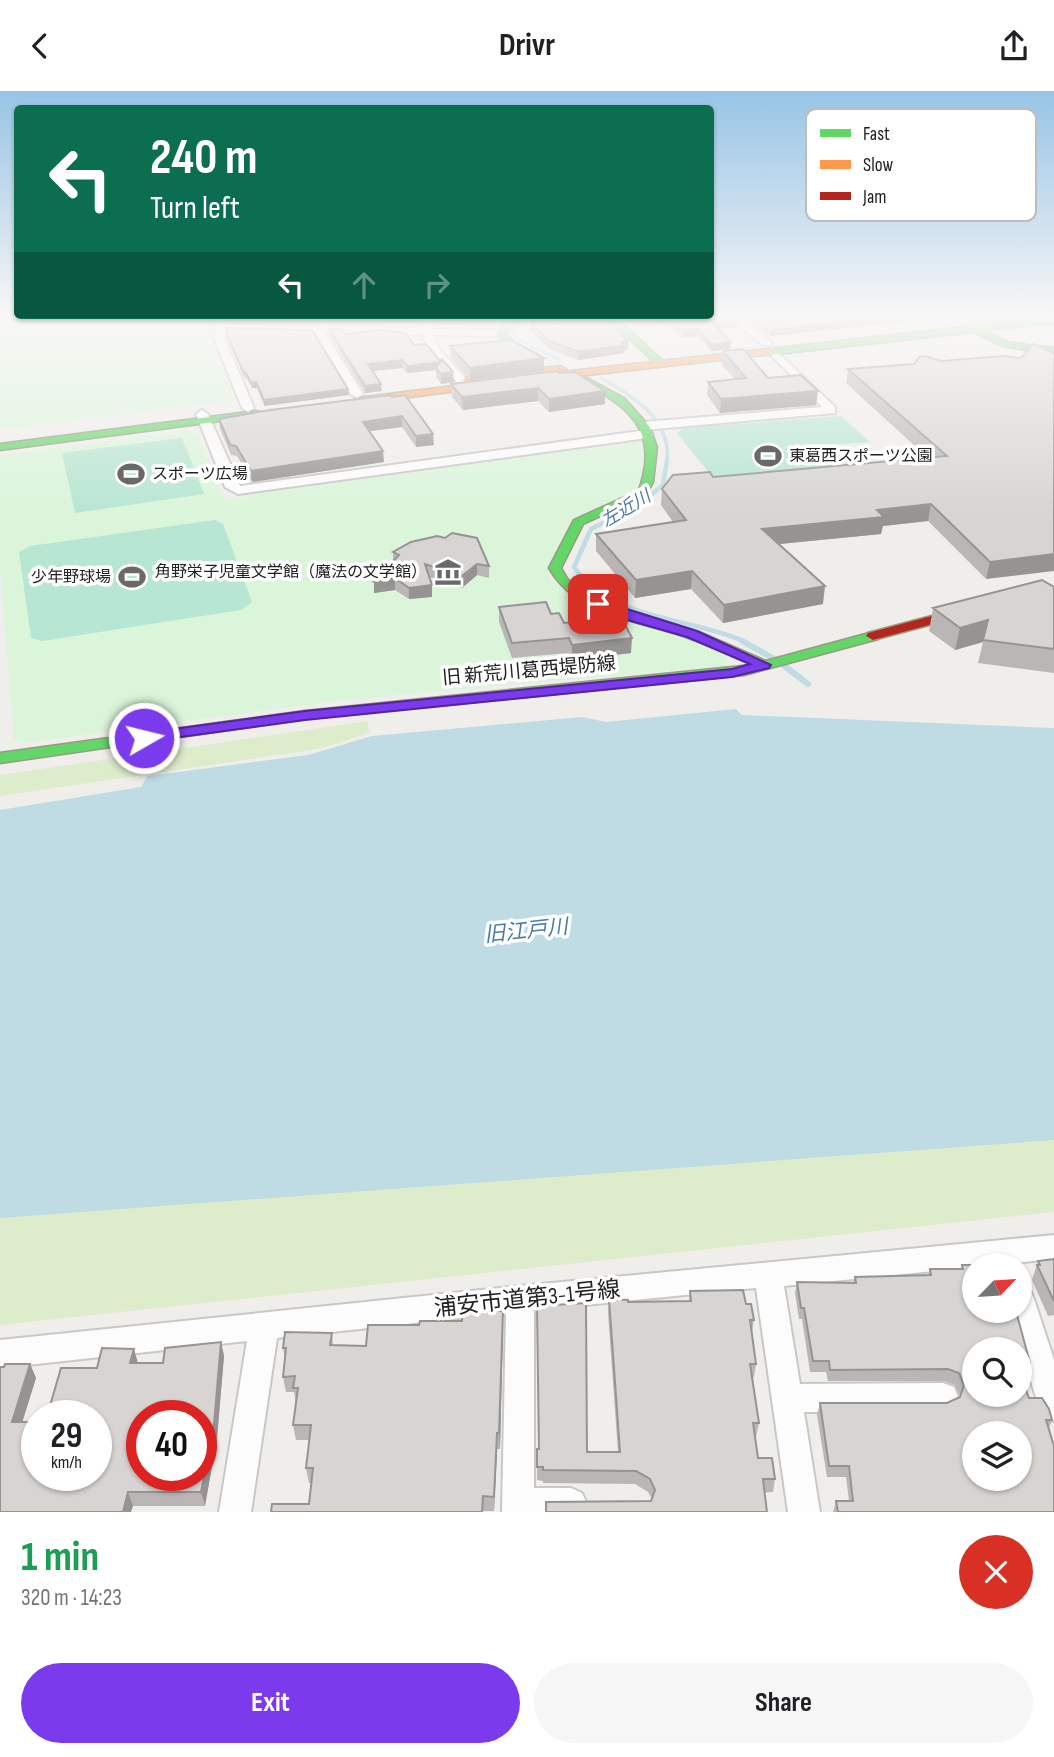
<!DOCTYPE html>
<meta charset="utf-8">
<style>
body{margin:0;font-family:"Sofia Sans Condensed","Noto Sans JP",sans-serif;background:#f6f6f6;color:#202124;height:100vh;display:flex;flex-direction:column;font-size:26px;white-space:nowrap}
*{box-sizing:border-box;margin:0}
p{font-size:23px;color:#757577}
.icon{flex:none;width:38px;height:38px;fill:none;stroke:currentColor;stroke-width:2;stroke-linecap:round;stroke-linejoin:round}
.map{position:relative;height:1421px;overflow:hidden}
.sheet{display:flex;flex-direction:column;background:#fff;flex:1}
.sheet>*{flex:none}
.guide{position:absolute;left:14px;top:14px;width:700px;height:214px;border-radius:7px;box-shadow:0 2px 5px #0004;background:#0b6e4f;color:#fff;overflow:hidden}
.needle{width:46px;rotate:65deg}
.buttons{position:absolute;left:962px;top:1162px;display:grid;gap:14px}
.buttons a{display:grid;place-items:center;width:70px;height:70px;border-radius:50%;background:#fff;box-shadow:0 2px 5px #0004;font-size:35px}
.speed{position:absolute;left:21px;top:1309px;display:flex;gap:14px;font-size:35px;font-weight:700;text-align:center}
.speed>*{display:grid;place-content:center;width:91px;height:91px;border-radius:50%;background:#fff;box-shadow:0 2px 5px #0004;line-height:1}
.speed small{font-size:18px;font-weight:400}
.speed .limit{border:10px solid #d22;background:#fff;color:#111}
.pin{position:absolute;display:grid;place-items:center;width:60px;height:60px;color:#fff;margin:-30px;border-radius:14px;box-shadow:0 4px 10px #0006}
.me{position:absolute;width:77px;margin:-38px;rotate:82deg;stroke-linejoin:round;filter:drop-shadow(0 0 5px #0008)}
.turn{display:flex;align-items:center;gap:24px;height:147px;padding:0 21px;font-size:32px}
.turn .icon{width:91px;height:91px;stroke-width:2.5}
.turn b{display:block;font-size:49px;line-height:60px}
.lanes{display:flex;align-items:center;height:66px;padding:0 21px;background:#0003;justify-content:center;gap:35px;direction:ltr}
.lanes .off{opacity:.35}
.round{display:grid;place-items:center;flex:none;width:74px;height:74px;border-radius:37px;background:#f6f6f6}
.head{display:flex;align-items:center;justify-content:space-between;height:119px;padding:0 21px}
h1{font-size:42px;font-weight:700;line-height:52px;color:#1e9e55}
.cta{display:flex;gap:14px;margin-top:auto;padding:14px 21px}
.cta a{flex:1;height:80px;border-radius:42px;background:#7c3aed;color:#fff;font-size:28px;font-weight:700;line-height:80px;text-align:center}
.cta a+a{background:#f6f6f6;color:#202124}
header{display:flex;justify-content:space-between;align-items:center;height:91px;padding:0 21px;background:#fff;font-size:32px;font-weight:700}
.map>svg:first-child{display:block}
.grass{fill:#ddeccb}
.park{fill:#daf5da}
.pitch{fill:#b7e6d2}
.water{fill:#bfdbe3}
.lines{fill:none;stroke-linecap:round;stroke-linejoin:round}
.stream-far2{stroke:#bfdbe3;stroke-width:3.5}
.stream-far1{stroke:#bfdbe3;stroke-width:4.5}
.stream{stroke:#bfdbe3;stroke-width:6}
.street-casing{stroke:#c9c8c7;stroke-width:4}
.fast-casing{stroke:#999a82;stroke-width:3}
.slow-casing{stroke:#999a82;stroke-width:3}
.jam-casing{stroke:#999a82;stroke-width:3}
.street{fill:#fdfcfc;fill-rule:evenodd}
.fast{fill:#63d668;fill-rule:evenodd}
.slow{fill:#ff974d;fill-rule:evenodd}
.jam{fill:#b3261e;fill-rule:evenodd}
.wall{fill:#b9b6b5;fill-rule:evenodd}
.shaded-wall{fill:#969493}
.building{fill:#d7d4d2;stroke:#969493;stroke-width:2;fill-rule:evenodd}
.route{fill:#7c3aed;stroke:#51269a;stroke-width:2}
.labels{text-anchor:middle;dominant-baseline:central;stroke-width:7;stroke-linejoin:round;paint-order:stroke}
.far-poi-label{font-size:16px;fill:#222;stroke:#fff;text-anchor:start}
.far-water-label{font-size:18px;font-style:italic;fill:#4a7aab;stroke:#fff}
.street-label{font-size:19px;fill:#222;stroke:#fff}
.water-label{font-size:21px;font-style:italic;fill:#4a7aab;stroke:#fff}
.near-street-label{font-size:23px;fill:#222;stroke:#fff}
.key{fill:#fff;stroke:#bdbdbd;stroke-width:2}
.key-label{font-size:19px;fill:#222}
</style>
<header><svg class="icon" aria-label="back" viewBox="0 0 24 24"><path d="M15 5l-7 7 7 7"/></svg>Drivr<svg class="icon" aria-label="share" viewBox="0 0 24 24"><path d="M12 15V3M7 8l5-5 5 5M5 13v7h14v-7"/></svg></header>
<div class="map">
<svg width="1054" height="1421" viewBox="0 0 1054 1421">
<rect width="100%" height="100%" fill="#f0eeeb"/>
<path class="grass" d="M 368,630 L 369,642 L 319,658 L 0,705 L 0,684 Z
M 1054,1031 L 1054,1121 L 0,1234 L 0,1124 Z"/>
<path class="park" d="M 0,226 L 219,226 C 198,248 225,285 236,309 L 0,339 Z
M 186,340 L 198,343 L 225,409 L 245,406 L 245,403 L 645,349 L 641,390 L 633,401 L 572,430 L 548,476 L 550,488 L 564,499 L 729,563 L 725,575 L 350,608 L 25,652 L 14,648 L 0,475 L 0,364 Z"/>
<path class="pitch" d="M 841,325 L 870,351 L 831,354 L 851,376 L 718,393 L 677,342 L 684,337 Z
M 182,347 L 204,403 L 75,422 L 62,362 Z
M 215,429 L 223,433 L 252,511 L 241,519 L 42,550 L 31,547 L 19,461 L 30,455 Z"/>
<path class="water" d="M 736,618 L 742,624 L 1054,637 L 1054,1049 L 0,1127 L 0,719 L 141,696 L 148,685 L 308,664 L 372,645 L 582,626 L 606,631 Z"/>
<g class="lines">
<path class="stream-far2" d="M 538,226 L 516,237 L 514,246 L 560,269
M 601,287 C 633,305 672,329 667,371"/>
<path class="stream-far1" d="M 667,369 L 663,394 L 639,414 L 591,438 L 574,476 C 610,530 691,526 746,551"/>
<path class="stream" d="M 742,550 L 778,570 L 808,593"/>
<defs>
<path id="street" d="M 222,226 L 231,228 L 227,234 L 315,236 L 322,229 L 327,232 L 325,236 L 422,237 L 425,226 L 435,226 L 432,238 L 500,239 L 505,242 L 500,245 L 433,244 L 440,259 L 468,290 L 462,293 L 458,292 L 432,263 L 422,244 L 325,242 L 363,303 L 357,307 L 351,303 L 314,242 L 226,240 L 224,247 L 254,317 L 248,321 L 242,317 L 214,247 L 217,232 Z
M 727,226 L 739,226 L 773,253 L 764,255 Z
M 955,226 L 966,226 L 971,232 L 962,234 Z
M 773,257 L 835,316 L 835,322 L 644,339 L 638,335 L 644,331 L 822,316 L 769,262 L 769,258 Z
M 202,319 L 208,323 L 240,395 L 647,339 L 653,343 L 647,347 L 238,403 L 225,396 L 196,323 Z
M 1054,1144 L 1054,1168 L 784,1195 L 800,1293 L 943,1292 L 954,1296 L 958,1306 L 954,1316 L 943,1320 L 804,1321 L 820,1421 L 788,1421 L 756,1197 L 534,1219 L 534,1397 L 571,1397 L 582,1402 L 587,1413 L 584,1421 L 502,1421 L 506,1222 L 277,1247 L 251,1421 L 219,1421 L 247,1250 L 0,1277 L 0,1249 L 520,1195 Z
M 1020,1195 L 1030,1199 L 1034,1208 L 1054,1269 L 1054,1330 L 1043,1326 L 1039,1316 L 1009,1220 L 1020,1220 Z"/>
<path id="fast" d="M 516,226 L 526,226 L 505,242 L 513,251 L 537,263 L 537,267 C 521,267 505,254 496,242 L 502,233 Z
M 607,226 L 616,226 L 664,271 L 664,275 L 658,275 Z
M 1054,226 L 1054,232 L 985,239 L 1007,251 L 1054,257 L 1054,263 L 1002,255 L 974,241 L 769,264 L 765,261 L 769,258 Z
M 570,281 L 576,281 L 624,307 L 649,335 L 657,356 L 653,391 L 646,404 L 583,433 L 561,477 L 568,489 L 599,510 L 699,541 L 766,570 L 873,541 L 878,542 L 878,548 L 744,584 L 305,628 L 0,672 L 0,662 L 305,620 L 752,574 C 730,564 709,554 686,546 C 638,529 576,525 549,477 L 574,429 L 638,400 C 643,391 643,384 645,374 C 651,323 608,306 570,285 Z
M 256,320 L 260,321 L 260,325 L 0,359 L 0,353 Z"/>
<path id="slow" d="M 769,258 L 772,259 L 772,263 L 544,289 L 539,286 L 544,283 Z
M 561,275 L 566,278 L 564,280 L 467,292 L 462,289 L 467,286 Z
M 485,291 L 490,294 L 488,296 L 357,313 L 352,310 L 357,307 Z"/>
<path id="jam" d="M 965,516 L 971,520 L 970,523 L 873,549 L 866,545 L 868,542 Z"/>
</defs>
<use href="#street" class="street-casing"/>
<use href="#fast" class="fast-casing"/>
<use href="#slow" class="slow-casing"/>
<use href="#jam" class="jam-casing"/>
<use href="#street" class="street"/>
<use href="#fast" class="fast"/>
<use href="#slow" class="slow"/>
<use href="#jam" class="jam"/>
</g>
<path class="wall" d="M 557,226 L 603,226 L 628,250 L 628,259 L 625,259 L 624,262 L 578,269 L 549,258 L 530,239 L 530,231 L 559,228 Z
M 646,226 L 732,226 L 737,230 L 736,236 L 718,238 L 730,258 L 711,260 L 697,245 L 682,246 L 667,231 L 655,233 Z
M 743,226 L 920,226 L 919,229 L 770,245 Z
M 329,238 L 345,243 L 414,254 L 454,291 L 441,293 L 436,286 L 436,279 L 407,282 L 402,277 L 373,280 L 382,300 L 365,302 L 330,245 Z
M 226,241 L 348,298 L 349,304 L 264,315 L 257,297 L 252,297 L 247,288 L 245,288 L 227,247 Z
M 450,255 L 544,280 L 470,289 L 451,267 Z
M 723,260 L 768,287 L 816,314 L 720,322 L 707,304 L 708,291 L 735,288 L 722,274 Z
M 1054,262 L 986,488 L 928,430 L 883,435 L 881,443 L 779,453 L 823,513 L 723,532 L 691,498 L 635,507 L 596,460 L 596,443 L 673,431 L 661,414 L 662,398 L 713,386 L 928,367 L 846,292 L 848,278 L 941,270 L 1021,267 Z
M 560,282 L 605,313 L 549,321 L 538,310 L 463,319 L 452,306 L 451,293 Z
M 390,304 L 434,354 L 416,356 L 402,336 L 369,340 L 384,371 L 252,391 L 237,365 L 231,364 L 220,338 L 219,328 Z
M 411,451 L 489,475 L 489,487 L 477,484 L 462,497 L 429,486 L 432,494 L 432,506 L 409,508 L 395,499 L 374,502 L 374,490 L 393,469 L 393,461 Z
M 1054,496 L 1054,582 L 978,572 L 983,551 L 955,559 L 929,540 L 933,517 Z
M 499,516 L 551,523 L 564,532 L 631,562 L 572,569 L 569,562 L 512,567 L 499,531 Z
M 1054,1168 L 1054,1224 L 1048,1225 L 1032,1189 L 1038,1170 Z
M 962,1174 L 1030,1272 L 1026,1283 L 1020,1283 L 1029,1307 L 1052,1329 L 1049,1337 L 1054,1421 L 833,1421 L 836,1410 L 849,1410 L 846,1386 L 827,1386 L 817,1324 L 820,1312 L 947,1312 L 960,1305 L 955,1294 L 944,1290 L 828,1290 L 826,1281 L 810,1281 L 802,1228 L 799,1228 L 795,1202 L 797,1191 L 853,1192 L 855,1186 L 928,1184 L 930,1178 L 961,1178 ZM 1020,1258 L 1020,1304 L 975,1304 Z
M 690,1200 L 746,1213 L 754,1229 L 752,1241 L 756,1273 L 754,1286 L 752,1287 L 759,1332 L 756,1346 L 755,1346 L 758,1367 L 775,1388 L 773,1401 L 651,1410 L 652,1408 L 648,1401 L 635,1393 L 543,1392 L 543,1390 L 537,1389 L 537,1358 L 618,1361 L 608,1222 L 609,1208 L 628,1211 L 689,1210 Z
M 503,1236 L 500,1358 L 497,1358 L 494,1420 L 271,1421 L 309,1413 L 311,1392 L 309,1392 L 306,1377 L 309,1349 L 296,1349 L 293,1334 L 296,1312 L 294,1301 L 286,1301 L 283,1286 L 285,1268 L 283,1257 L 332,1242 L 333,1254 L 366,1255 Z
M 221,1251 L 224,1265 L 217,1347 L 205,1415 L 133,1415 L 0,1421 L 30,1273 L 36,1287 L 22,1331 L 37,1384 L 97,1277 L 138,1272 L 163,1272 Z"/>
<path class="shaded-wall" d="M 655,226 L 667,226 L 667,231 L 655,233 Z
M 886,226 L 920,226 L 919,229 L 770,245 L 770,239 Z
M 737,230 L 736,236 L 711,239 L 712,232 Z
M 698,238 L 697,245 L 682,246 L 682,239 Z
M 628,250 L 628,259 L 625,259 L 624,262 L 578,269 L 579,261 Z
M 731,251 L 730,258 L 711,260 L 711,254 Z
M 544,267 L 544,280 L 470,289 L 470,277 Z
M 402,269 L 402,277 L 368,280 L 368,273 Z
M 441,271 L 436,277 L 436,279 L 407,282 L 407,275 Z
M 453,281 L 454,291 L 441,293 L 441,283 Z
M 256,291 L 257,297 L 252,297 L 251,292 Z
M 381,293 L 382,300 L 365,302 L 365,295 Z
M 538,297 L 538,310 L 463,319 L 462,306 Z
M 348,298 L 349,304 L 264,315 L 264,309 Z
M 605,300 L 605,313 L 549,321 L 549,308 Z
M 818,300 L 816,314 L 720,322 L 721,308 Z
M 402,325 L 402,336 L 363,341 L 363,331 Z
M 433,343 L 434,354 L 416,356 L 416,345 Z
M 383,360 L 384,371 L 252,391 L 251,380 Z
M 931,413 L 928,430 L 883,435 L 881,443 L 760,455 L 762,438 L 877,419 Z
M 1054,463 L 1054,480 L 986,488 L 990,471 Z
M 477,473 L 477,484 L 462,497 L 462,485 Z
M 692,480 L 691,498 L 635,507 L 636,489 Z
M 395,487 L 395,499 L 374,502 L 374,490 Z
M 432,494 L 432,506 L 409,508 L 409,497 Z
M 825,495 L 823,513 L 723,532 L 724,514 Z
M 988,529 L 983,551 L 955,559 L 960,537 Z
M 632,547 L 631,562 L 572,569 L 572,554 Z
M 503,1220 L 503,1236 L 500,1358 L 499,1342 Z
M 221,1251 L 224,1265 L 217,1347 L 205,1415 L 201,1401 Z
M 134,1258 L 138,1272 L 130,1272 Z
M 30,1273 L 36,1287 L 18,1345 L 12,1331 Z
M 497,1342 L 497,1358 L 494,1420 L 494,1406 Z
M 128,1401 L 133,1415 L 131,1421 L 123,1421 Z"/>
<path class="building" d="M 565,226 L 603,226 L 628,250 L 621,251 L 625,254 L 579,261 L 549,250 L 530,231 L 566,228 Z
M 669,226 L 732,226 L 737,230 L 712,232 L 731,251 L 711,254 L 698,238 L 682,239 Z
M 753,226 L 886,226 L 770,239 Z
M 227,237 L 312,239 L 348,298 L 264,309 L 256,291 L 251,292 L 246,282 L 244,283 L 226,241 Z
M 329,238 L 342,238 L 345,243 L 380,239 L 405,242 L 414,254 L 426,253 L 441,271 L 407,275 L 402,269 L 368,273 L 381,293 L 365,295 Z
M 511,249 L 544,267 L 470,277 L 450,255 Z
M 1034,253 L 1054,262 L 1054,463 L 990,471 L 931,413 L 877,419 L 884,426 L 762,438 L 825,495 L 724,514 L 692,480 L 636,489 L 596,443 L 686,429 L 662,398 L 673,384 L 710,381 L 713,386 L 947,365 L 848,278 L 914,273 L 919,266 L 925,265 L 941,270 L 1003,265 L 1021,267 Z
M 743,258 L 768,287 L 801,284 L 818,300 L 721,308 L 708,291 L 746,287 L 723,260 Z
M 442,268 L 453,281 L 441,283 L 436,277 Z
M 557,280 L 560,282 L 575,281 L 605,300 L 549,308 L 538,297 L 462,306 L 451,293 Z
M 390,304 L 392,306 L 405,304 L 433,343 L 416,345 L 402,325 L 363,331 L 383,360 L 251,380 L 236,355 L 230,354 L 219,328 L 270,319 Z
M 452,442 L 477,447 L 489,475 L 477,473 L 462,485 L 425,473 L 432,494 L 409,497 L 395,487 L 374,490 L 399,464 L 393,461 L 411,451 L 437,445 L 445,447 Z
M 1042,489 L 1054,496 L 1054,558 L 983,549 L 988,529 L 960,537 L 933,517 Z
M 546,511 L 551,523 L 559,522 L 564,532 L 621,526 L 632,547 L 572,554 L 569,547 L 512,552 L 499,516 Z
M 1054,1168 L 1054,1210 L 1037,1174 L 1040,1174 L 1038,1170 Z
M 962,1174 L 1002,1174 L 975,1174 L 975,1220 L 1016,1220 L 1030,1272 L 1020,1272 L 1020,1258 L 975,1258 L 975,1304 L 1020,1304 L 1020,1283 L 1029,1307 L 1042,1307 L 1049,1318 L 1052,1329 L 1046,1329 L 1054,1355 L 1054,1421 L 838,1421 L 836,1410 L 853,1410 L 849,1375 L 829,1375 L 820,1312 L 947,1312 L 960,1306 L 964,1294 L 959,1282 L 948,1278 L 830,1279 L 829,1270 L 813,1270 L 804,1217 L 801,1217 L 797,1191 L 856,1192 L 855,1186 L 931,1184 L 930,1178 L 963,1178 ZM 975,1342 L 1020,1342 L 1020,1388 L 975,1388 Z
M 743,1199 L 746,1213 L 751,1213 L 754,1229 L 750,1229 L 756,1273 L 750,1273 L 759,1332 L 753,1332 L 758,1367 L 772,1367 L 775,1388 L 763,1388 L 767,1421 L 546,1421 L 546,1411 L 651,1410 L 655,1399 L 650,1388 L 636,1380 L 543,1379 L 543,1376 L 537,1376 L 537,1358 L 539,1358 L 537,1215 L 586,1212 L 587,1361 L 620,1361 L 609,1208 L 628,1209 L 628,1211 L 691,1210 L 690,1200 Z
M 462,1220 L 503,1220 L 499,1342 L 497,1342 L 494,1406 L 483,1405 L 482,1421 L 271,1421 L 272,1413 L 309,1413 L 313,1377 L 306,1377 L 311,1334 L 293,1334 L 298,1297 L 293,1297 L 295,1285 L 283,1286 L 286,1257 L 283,1257 L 285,1241 L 332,1242 L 330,1254 L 366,1255 L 368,1234 L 419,1234 L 420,1230 L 462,1230 Z
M 221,1251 L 214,1333 L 201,1401 L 128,1401 L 123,1421 L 0,1421 L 0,1276 L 4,1276 L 5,1273 L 30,1273 L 12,1331 L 37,1331 L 37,1384 L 96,1384 L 96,1325 L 47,1325 L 61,1277 L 97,1277 L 102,1257 L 134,1258 L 130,1272 L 163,1272 L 165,1257 ZM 142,1325 L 201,1325 L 201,1384 L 142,1384 Z"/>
<linearGradient id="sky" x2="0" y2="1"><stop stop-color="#97c4e6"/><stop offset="0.53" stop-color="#f8f7f6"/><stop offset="1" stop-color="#f8f7f6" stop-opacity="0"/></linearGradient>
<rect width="1054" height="425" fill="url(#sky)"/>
<path class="route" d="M 598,509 L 697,540 L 771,574 L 769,577 L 732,586 L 305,629 L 144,651 L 137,647 L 144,642 L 305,620 L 732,578 L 750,573 L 687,546 L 624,528 L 593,515 L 593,510 Z"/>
<defs>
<symbol id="stadium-bare" viewBox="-9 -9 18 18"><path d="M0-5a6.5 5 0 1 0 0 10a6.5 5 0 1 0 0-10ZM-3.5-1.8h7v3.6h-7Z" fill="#6a6968" stroke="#fff" stroke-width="2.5" paint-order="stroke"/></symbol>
<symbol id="museum-bare" viewBox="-9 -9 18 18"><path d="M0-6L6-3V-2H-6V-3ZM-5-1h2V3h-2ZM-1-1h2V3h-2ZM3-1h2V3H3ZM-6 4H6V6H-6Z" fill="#6a6968" stroke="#fff" stroke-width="2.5" paint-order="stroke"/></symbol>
</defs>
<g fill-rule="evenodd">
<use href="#stadium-bare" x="749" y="346" width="38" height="38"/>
<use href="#stadium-bare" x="112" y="364" width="38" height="38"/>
<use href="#museum-bare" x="429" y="462" width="38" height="38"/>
<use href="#stadium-bare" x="113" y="467" width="38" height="38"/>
</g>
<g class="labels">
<g class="far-poi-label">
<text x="789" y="365">東葛西スポーツ公園</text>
<text x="152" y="383">スポーツ広場</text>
<text x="427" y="481" text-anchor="end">角野栄子児童文学館（魔法の文学館）</text>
<text x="111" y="486" text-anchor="end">少年野球場</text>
</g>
<g class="far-water-label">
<text transform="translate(626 418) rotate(-31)">左近川</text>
</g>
<g class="street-label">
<text transform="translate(529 580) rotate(-5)">旧 新荒川葛西堤防線</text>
</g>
<g class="water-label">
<text transform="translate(526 840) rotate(-6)">旧江戸川</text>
</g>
<g class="near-street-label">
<text transform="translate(527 1208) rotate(-6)">浦安市道第3-1号線</text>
</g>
</g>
<rect x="806" y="18" width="230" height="112" rx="10" class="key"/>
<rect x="820" y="38" width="31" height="8" fill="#63d668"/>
<rect x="820" y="69" width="31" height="9" fill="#ff974d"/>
<rect x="820" y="101" width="31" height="8" fill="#b3261e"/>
<g class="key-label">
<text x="863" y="49">Fast</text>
<text x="863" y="80">Slow</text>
<text x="863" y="112">Jam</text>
</g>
</svg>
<div class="buttons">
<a><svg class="needle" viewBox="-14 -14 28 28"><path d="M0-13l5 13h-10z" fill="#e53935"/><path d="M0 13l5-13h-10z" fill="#757577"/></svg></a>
<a><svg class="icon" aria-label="search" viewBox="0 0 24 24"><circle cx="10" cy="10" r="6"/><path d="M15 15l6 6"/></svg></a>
<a><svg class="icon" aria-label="layers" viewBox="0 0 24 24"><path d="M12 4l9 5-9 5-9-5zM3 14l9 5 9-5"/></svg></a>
</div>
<div class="speed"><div>29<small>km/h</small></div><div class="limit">40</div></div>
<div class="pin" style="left:598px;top:513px;background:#d93025"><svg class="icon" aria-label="arrive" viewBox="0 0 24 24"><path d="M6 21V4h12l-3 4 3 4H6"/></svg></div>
<svg class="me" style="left:144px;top:647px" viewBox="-20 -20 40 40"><circle r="17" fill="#7c3aed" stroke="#fff" stroke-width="3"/><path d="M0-11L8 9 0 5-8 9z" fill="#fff"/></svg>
<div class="guide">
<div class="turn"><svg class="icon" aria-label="left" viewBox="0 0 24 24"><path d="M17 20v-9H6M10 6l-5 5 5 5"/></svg><div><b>240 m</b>Turn left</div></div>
<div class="lanes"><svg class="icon" aria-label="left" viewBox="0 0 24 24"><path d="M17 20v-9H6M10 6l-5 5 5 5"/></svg><svg class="icon off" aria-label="ahead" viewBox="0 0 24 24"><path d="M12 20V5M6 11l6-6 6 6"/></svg><svg class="icon off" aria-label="right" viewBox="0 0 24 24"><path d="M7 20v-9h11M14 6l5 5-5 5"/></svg></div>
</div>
</div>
<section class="sheet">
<div class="head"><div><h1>1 min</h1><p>320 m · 14:23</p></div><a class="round" style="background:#d93025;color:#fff"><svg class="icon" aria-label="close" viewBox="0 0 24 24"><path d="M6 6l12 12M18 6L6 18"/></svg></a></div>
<div class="cta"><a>Exit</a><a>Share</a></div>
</section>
